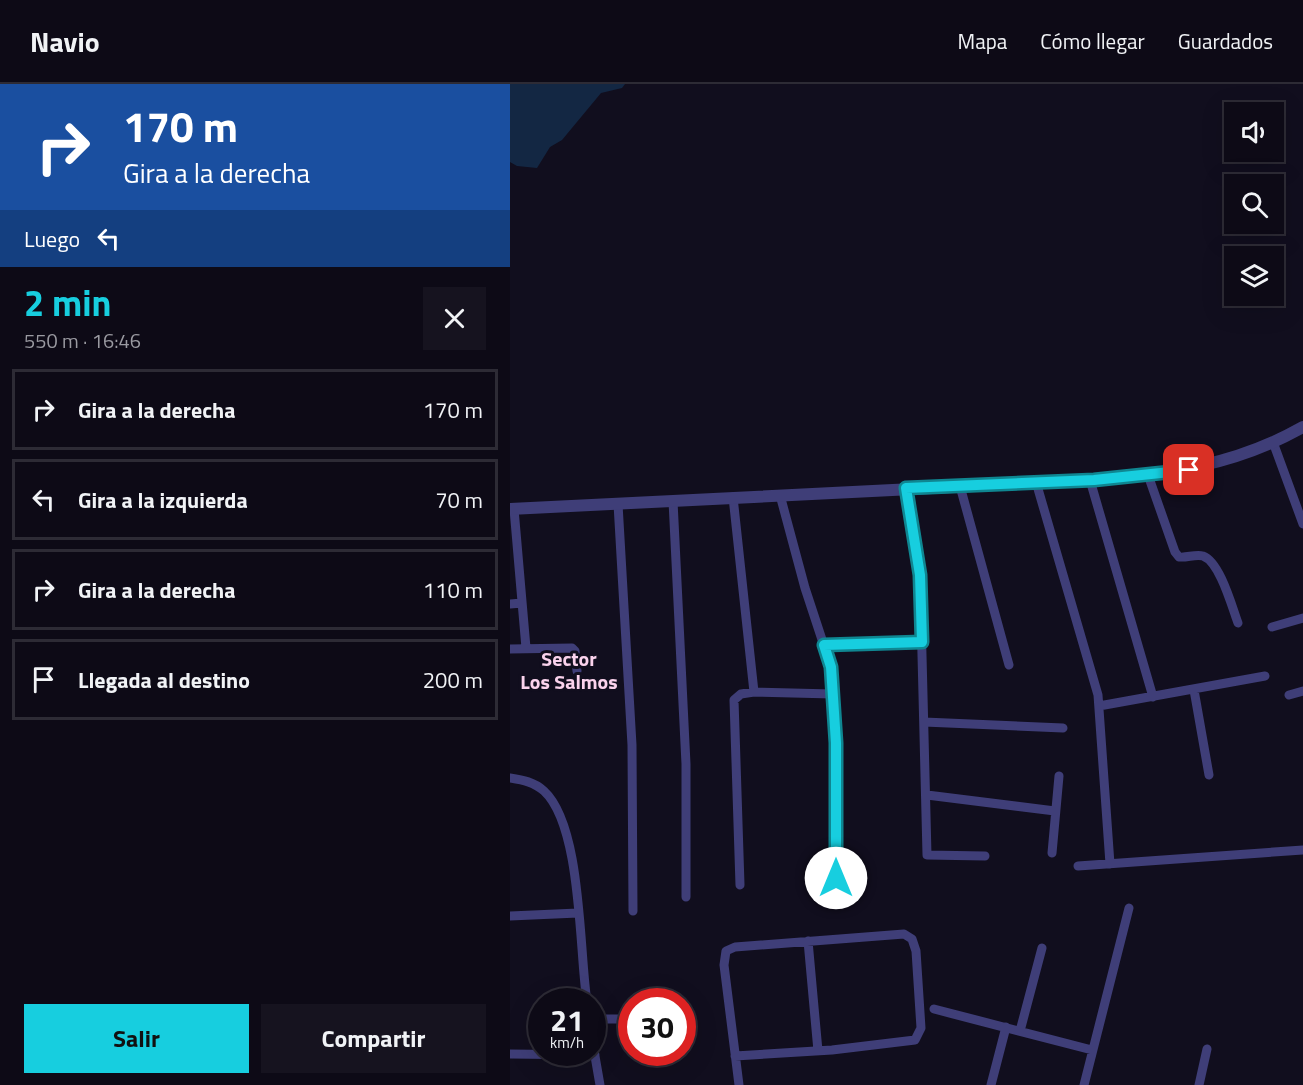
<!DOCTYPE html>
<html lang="es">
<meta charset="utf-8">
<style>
body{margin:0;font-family:"Titillium Web",sans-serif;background:#16131f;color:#f1f3f6;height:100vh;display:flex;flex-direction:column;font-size:22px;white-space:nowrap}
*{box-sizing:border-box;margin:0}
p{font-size:20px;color:#9a9aa1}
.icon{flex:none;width:33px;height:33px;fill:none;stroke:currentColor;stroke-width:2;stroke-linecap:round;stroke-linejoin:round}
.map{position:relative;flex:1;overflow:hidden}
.side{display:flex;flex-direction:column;background:#0d0a16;width:510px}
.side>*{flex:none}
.top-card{background:#1a4fa0;color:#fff;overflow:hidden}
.buttons{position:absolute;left:714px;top:18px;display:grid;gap:12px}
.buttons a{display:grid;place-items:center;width:60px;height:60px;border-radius:0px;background:#0d0a16;box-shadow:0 6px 24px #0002,0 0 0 2px #2d2b35;font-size:30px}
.speed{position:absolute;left:18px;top:904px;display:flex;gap:12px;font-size:30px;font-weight:700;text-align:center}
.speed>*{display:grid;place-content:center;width:78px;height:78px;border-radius:50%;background:#0d0a16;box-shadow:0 6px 24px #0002,0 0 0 2px #2d2b35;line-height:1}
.speed small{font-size:15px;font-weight:400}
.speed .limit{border:9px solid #d22;background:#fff;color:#111}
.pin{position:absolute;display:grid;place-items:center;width:51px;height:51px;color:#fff;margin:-26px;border-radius:12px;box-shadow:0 3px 9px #0006}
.me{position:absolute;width:66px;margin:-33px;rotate:0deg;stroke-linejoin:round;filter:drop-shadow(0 0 4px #0008)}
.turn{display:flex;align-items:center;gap:21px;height:126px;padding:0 24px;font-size:27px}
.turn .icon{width:78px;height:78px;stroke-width:2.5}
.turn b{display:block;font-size:42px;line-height:51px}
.then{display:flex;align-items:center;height:57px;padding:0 24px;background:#0003;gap:12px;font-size:22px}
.round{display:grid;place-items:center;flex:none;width:63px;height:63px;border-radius:0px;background:#16131f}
.headline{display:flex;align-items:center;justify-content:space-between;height:102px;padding:0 24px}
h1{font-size:36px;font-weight:700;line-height:45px;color:#17cedf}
.primary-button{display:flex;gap:12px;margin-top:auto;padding:12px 24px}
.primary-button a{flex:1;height:69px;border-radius:0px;background:#17cedf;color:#111;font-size:24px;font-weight:700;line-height:69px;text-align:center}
.primary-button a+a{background:#16131f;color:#f1f3f6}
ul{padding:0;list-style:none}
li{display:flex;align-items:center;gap:18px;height:81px;margin:0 12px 9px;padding:0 12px;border:3px solid #2d2b35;border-radius:0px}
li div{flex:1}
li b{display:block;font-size:22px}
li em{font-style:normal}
header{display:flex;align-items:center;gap:36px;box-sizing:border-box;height:84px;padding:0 30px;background:#0d0a16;border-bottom:2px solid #2d2b35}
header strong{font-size:28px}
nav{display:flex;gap:33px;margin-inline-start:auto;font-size:21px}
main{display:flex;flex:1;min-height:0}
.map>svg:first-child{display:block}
.water{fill:#132743}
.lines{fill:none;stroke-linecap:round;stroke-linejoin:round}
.minor{stroke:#3f3e78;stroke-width:9}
.tertiary{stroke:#3f3e78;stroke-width:12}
.route-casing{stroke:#0f8691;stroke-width:15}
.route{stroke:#17cedf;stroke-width:10}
.labels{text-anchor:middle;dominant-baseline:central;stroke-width:6;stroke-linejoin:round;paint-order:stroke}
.neighbourhood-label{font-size:20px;font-weight:bold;fill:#fad2ec;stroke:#110e1e}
</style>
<header>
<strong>Navio</strong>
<nav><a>Mapa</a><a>Cómo llegar</a><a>Guardados</a></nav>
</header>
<main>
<section class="side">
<div class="top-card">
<div class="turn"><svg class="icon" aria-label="right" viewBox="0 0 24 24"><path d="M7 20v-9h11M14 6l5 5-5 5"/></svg><div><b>170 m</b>Gira a la derecha</div></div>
<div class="then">Luego<svg class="icon" aria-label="left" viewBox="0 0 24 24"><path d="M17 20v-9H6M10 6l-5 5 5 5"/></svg></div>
</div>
<div class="headline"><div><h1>2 min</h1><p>550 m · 16:46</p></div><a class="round"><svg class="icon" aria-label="close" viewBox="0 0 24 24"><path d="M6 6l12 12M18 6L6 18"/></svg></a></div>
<ul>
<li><svg class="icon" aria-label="right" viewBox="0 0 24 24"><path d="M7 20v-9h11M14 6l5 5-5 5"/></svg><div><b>Gira a la derecha</b></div><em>170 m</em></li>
<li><svg class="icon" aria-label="left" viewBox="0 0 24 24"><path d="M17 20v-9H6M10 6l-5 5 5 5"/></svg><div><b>Gira a la izquierda</b></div><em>70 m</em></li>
<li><svg class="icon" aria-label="right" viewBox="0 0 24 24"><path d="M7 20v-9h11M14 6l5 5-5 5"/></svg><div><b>Gira a la derecha</b></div><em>110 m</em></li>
<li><svg class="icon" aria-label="arrive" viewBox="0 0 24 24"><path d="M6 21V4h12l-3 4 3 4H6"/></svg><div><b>Llegada al destino</b></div><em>200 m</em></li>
</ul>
<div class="primary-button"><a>Salir</a><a>Compartir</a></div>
</section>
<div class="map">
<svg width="793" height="1001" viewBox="0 0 793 1001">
<rect width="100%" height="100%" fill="#110e1e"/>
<path class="water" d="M 0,0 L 115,0 L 112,4 L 91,9 L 52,56 L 40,63 L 27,84 L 7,82 L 0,78 Z"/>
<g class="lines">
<path class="minor" d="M 763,358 L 793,440
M 638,391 L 665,468 L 669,473 C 677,474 685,470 693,472 C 710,478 722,523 728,539
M 580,396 L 643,613
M 526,398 L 588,611 L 600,780
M 450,402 L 499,581
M 396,404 L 410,491 L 417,771 L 475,772
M 270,411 L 295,504 L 321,583 L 326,659 L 326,811
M 223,413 L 244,608
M 163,417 L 176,680 L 176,813
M 108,420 L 122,661 L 123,827
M 4,425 L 16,564
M 0,520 L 12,519
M 762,543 L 793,534
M 314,562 L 412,558
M 0,565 L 62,564 L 65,567 L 67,587
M 684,606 L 699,691
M 779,611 L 793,607
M 589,622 L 755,592
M 414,638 L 553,644
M 0,694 C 13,696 24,698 34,707 C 72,742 69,866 77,918
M 417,711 L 545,727
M 542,769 L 549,692
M 568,782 L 793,766
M 230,801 L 224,616 L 231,610 L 244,608 L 323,610
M 0,832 L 68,829
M 298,857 L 308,967
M 424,925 L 582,966
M 82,935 L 122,935
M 510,947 L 532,864
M 82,955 L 90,1001
M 0,970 L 85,971
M 225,972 L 322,966 L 405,956 L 411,944 L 406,867 L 402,855 L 394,850 L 225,863 L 216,867 L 214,881 L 229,1001
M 481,1001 L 496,943
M 574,1001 L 619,824
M 689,1001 L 697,965"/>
<path class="tertiary" d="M 0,425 L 584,396 C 661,389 724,382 793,343"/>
</g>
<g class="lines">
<defs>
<path id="route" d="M 326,794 L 326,659 L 321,583 L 314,561 L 412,558 L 410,491 L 396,404 L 584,396 L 679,386"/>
</defs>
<use href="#route" class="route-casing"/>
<use href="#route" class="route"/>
</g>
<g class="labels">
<g class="neighbourhood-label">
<text x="59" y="574">Sector<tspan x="59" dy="23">Los Salmos</tspan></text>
</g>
</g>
</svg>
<div class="buttons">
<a><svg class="icon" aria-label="sound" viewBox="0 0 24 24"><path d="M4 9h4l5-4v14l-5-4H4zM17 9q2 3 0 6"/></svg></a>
<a><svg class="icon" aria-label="search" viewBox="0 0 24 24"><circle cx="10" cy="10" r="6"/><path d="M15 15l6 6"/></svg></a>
<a><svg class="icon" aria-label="layers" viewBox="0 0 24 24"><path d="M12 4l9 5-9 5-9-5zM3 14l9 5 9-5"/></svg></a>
</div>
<div class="speed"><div>21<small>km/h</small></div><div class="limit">30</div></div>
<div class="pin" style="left:679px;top:386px;background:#d93025"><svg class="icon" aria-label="arrive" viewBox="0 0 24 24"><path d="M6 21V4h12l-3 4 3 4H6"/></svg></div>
<svg class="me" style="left:326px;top:794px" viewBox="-20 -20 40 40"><circle r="19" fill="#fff"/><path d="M0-13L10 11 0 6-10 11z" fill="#17cedf"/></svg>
</div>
</main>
